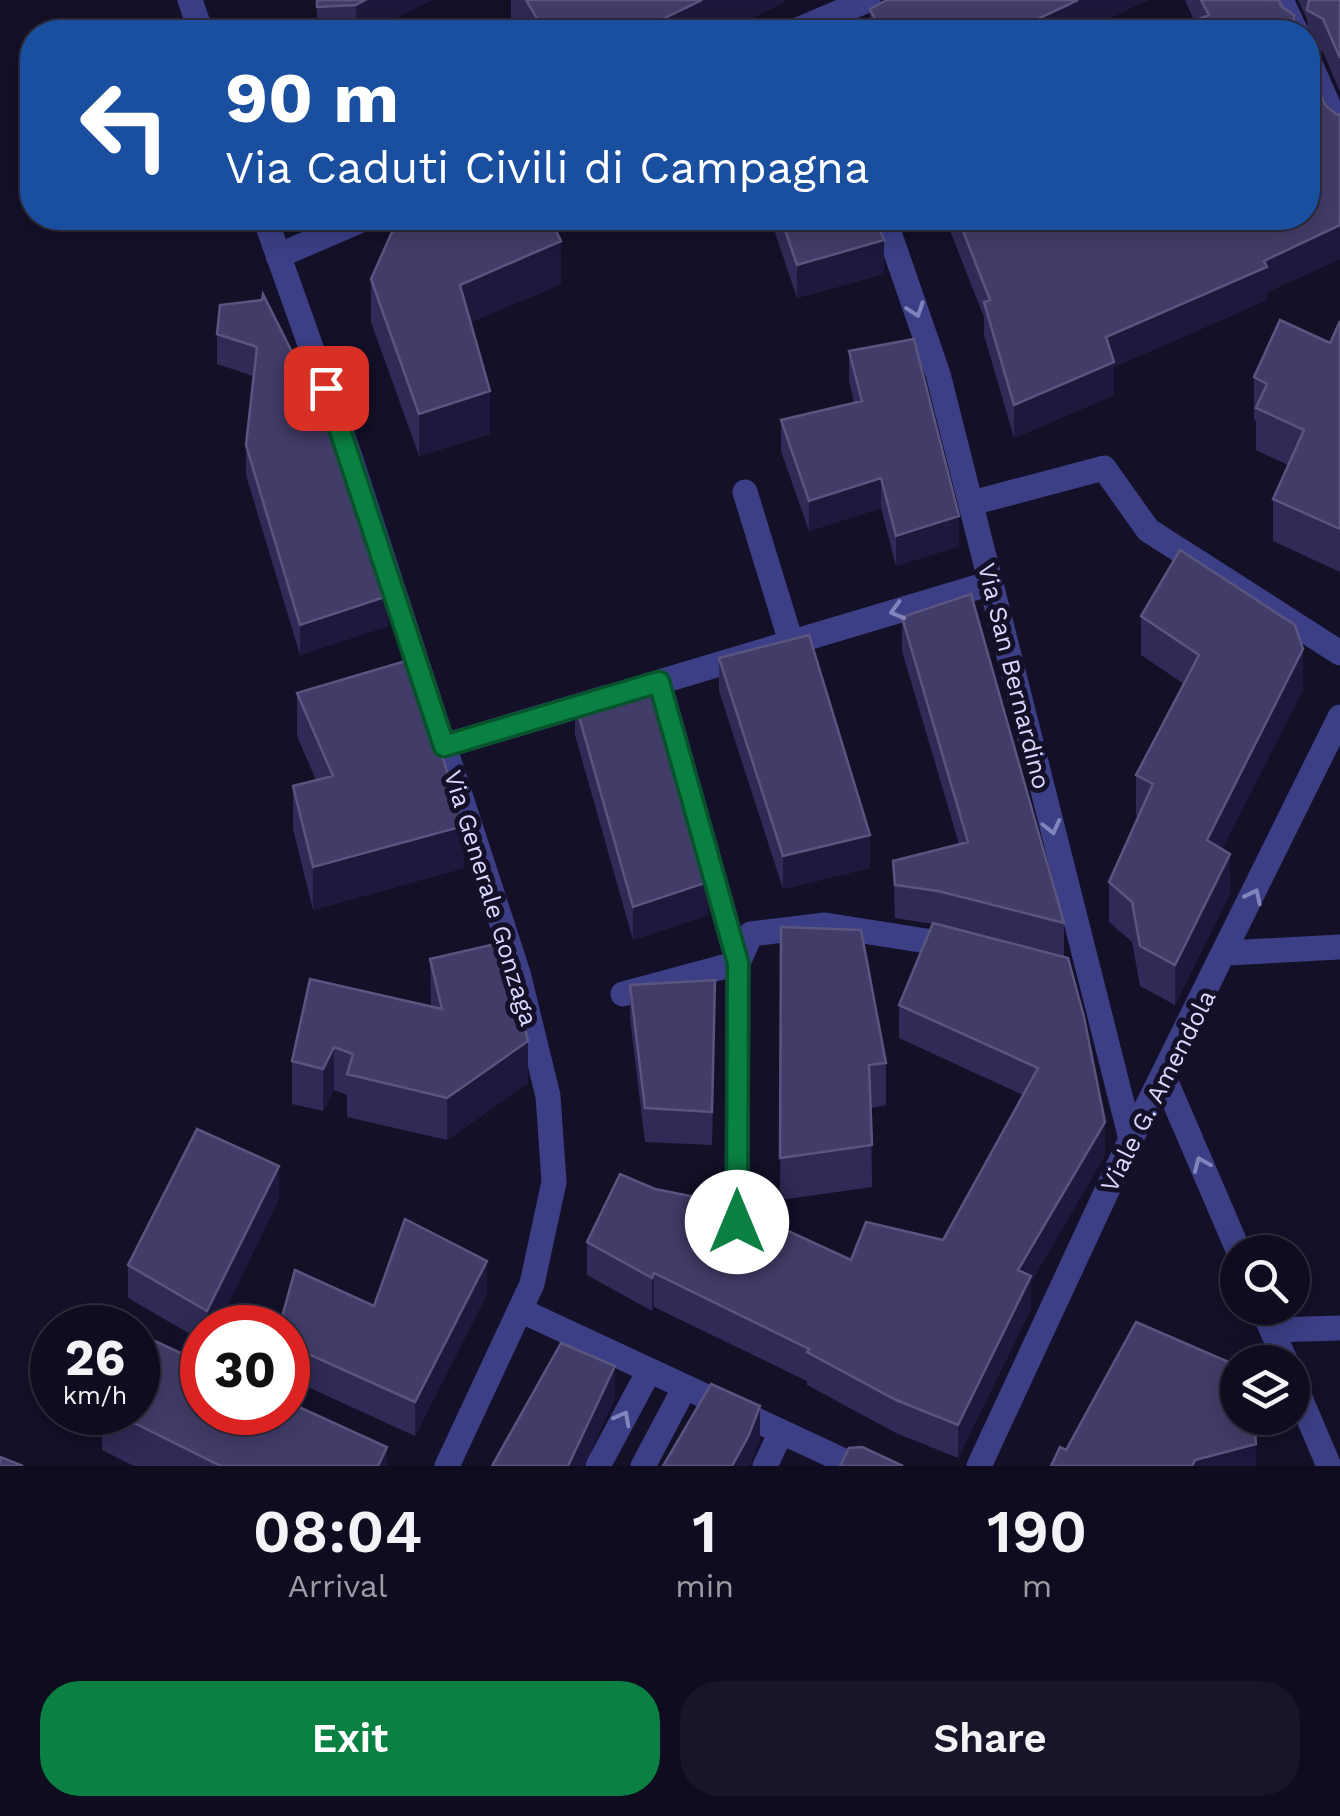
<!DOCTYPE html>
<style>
body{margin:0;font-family:"Work Sans",sans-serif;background:#171527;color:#f1f3f6;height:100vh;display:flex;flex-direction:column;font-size:38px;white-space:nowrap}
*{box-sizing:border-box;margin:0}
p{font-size:32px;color:#9b9ba4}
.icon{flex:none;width:55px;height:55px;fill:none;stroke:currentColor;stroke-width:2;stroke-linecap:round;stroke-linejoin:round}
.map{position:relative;height:1466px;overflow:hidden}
.details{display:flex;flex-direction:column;background:#0e0c1e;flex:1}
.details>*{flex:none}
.guide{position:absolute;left:20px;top:20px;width:1300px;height:210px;border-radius:40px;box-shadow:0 5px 25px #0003,0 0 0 2px #2e2c3c;background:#1a4fa0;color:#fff;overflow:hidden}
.controls{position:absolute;left:1220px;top:1235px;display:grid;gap:20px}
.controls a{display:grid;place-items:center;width:90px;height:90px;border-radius:50%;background:#0e0c1e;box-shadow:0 5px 25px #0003,0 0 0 2px #2e2c3c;font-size:50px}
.speed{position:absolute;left:30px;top:1305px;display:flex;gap:20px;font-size:50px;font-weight:700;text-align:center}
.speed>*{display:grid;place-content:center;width:130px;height:130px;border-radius:50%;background:#0e0c1e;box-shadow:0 5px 25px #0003,0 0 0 2px #2e2c3c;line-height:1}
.speed small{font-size:25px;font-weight:400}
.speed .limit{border:15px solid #d22;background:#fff;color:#111}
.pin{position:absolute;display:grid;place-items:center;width:85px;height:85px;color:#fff;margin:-42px;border-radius:20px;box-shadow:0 5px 15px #0006}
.me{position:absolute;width:110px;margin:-55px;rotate:0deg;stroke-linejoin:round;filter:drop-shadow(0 0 8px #0008)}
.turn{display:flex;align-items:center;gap:35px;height:210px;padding:0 40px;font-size:45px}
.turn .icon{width:130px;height:130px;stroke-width:2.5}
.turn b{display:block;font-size:70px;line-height:85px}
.eta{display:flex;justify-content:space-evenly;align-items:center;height:170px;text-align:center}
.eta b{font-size:60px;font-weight:600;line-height:70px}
.cta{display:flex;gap:20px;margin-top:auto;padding:20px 40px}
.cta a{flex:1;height:115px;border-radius:40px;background:#0b8043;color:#fff;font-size:40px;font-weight:600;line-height:115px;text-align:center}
.cta a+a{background:#171527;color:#f1f3f6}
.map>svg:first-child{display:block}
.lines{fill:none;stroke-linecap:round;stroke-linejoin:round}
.minor{stroke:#3c3f86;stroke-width:25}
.wall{fill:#302a56}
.shaded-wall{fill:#1d183c}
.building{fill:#423d68;stroke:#5a557f;stroke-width:2.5}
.oneway{stroke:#8384bc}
.route-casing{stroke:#07532c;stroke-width:25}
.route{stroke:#0b8043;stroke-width:18}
.labels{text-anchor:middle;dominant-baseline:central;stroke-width:10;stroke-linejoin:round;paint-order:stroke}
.street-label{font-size:25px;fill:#dad8fe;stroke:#131028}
</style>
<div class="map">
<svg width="1340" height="1466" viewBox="0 0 1340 1466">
<rect width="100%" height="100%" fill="#131028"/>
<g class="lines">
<path class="minor" d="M 190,0 L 201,32
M 1281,0 L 1296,32
M 793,32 L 868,0
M 1308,59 L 1340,132
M 265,218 L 349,454 L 518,973 L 548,1096 L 554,1182 L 532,1284 L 447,1466
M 884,218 L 938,374 L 1131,1139
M 278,256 L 366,218
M 745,492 L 791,642
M 972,503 L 1104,468 L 1148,530 L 1340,653
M 659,682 L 738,963 L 737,1222 L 719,1218
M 646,686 L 991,583
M 444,746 L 608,697
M 1227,953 L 1340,947
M 623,994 L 738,963 L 751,934 L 825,925 L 958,946
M 1163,1075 L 1239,1252
M 1262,1308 L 1286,1362
M 520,1310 L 855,1466
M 1272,1330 L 1340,1328
M 1292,1379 L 1329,1466
M 598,1466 L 649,1371
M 643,1466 L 685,1387
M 765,1466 L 781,1432
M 979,1466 L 1131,1139 L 1340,717"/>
</g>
<path class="wall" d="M 317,0 L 432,0 L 367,32 L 317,32 Z
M 511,0 L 785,0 L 785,2 L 723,32 L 520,32 L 511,18 Z
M 887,0 L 1148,0 L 1079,32 L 870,32 L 870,9 Z
M 1185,0 L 1279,0 L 1294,32 L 1199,32 Z
M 1298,0 L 1340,0 L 1340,92 L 1323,52 L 1308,43 L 1307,19 Z
M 1325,105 L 1337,115 L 1340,114 L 1340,259 L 1267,292 L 1267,300 L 1114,367 L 1114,395 L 1014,438 L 984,335 L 984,317 L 945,218 L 1308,218 Z
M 770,218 L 875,218 L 884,274 L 797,298 Z
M 371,279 L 561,284 L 471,322 L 490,434 L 419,456 L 371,322 Z
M 262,300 L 388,626 L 300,655 L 246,475 L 246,445 L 253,376 L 217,364 L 217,334 Z
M 1340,321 L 1340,572 L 1273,541 L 1273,499 L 1288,465 L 1256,450 L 1256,421 L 1254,420 L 1254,377 L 1330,343 Z
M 849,351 L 959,546 L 896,566 L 881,508 L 809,531 L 781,451 L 781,420 L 854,403 L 849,381 Z
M 1141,616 L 1303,689 L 1222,849 L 1230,893 L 1175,1005 L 1140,986 L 1132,942 L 1109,922 L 1109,882 L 1138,816 L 1136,815 L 1136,775 L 1184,684 L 1141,655 Z
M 902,617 L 1064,923 L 1064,957 L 1105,1155 L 1031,1282 L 1031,1309 L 958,1458 L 896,1433 L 807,1385 L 807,1381 L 654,1307 L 652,1311 L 587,1275 L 587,1242 L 655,1189 L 851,1260 L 943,1240 L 1023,1095 L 899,1038 L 899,1005 L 933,924 L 895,918 L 893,861 L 959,844 L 902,651 Z
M 719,658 L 870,868 L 783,889 L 719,691 Z
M 297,693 L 464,868 L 313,910 L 293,829 L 293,786 L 316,780 L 297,736 Z
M 575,702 L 708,915 L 633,940 L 575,735 Z
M 781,927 L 886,1063 L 886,1105 L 871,1108 L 872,1187 L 780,1200 Z
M 430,959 L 528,1083 L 447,1140 L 347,1117 L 347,1095 L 334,1090 L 323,1111 L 292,1104 L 292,1061 L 431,1006 Z
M 630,985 L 715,1013 L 712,1145 L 645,1142 L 630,1018 Z
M 279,1199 L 216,1328 L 202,1328 L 202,1341 L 128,1298 L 128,1265 Z
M 487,1294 L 415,1436 L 288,1378 L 288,1328 Z
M 102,1412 L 138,1412 L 387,1466 L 134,1466 L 102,1450 Z"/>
<path class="shaded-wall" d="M 365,0 L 432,0 L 367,32 L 356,32 L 356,5 Z
M 702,0 L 785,0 L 785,2 L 723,32 L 636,32 Z
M 1078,0 L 1148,0 L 1079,32 L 1010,32 Z
M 1340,225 L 1340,259 L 1267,292 L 1267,300 L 1114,367 L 1114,395 L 1014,438 L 1014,405 L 1106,337 Z
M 884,240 L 884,274 L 797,298 L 797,265 Z
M 561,241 L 561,284 L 460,327 L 460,285 Z
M 490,391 L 490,434 L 419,456 L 419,414 Z
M 881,478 L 881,508 L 809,531 L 809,501 Z
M 959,516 L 959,546 L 896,566 L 896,536 Z
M 388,596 L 388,626 L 300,655 L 300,625 Z
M 1303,649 L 1303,689 L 1207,880 L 1207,840 Z
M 464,826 L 464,868 L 313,910 L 313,867 Z
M 870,835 L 870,868 L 783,889 L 783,856 Z
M 1230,854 L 1230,893 L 1175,1005 L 1175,965 Z
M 708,882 L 708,915 L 633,940 L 633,907 Z
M 528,1041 L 528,1083 L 447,1140 L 447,1098 Z
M 334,1047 L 334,1090 L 323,1111 L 323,1069 Z
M 1105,1122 L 1105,1155 L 1031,1282 L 1031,1309 L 958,1458 L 958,1425 L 1018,1270 Z
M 279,1166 L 279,1199 L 216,1328 L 207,1328 L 207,1311 Z
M 487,1261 L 487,1294 L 415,1436 L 415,1402 Z
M 654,1273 L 654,1307 L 652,1311 L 652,1278 Z
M 615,1366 L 615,1399 L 584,1466 L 568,1466 Z
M 760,1406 L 760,1439 L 750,1466 L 732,1466 Z
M 1256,1444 L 1256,1466 L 1192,1466 L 1195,1460 Z
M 387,1447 L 387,1466 L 378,1466 Z"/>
<path class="building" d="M 317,0 L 365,0 L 356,5 L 317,7 Z
M 526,0 L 702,0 L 636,32 L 545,32 Z
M 887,0 L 1078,0 L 1010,32 L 881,32 L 870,9 Z
M 1201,0 L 1279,0 L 1281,6 L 1294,15 L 1293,32 L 1206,32 L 1199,19 L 1209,15 Z
M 1309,0 L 1340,0 L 1340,58 L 1323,19 L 1307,10 Z
M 473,22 L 477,32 L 451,32 Z
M 1308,65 L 1325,105 L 1337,115 L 1340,114 L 1340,225 L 1264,261 L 1267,267 L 1106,337 L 1114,362 L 1014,405 L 984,302 L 990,300 L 958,218 L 1308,218 Z
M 423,218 L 550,218 L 561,241 L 460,285 L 490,391 L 419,414 L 371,279 L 392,232 Z
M 781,218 L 875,218 L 884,240 L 797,265 Z
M 263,294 L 339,446 L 388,596 L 300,625 L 246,445 L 257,347 L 217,334 L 220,305 L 262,300 Z
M 1280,320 L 1330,343 L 1340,321 L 1340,529 L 1273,499 L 1304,430 L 1256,408 L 1267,384 L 1254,377 Z
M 914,339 L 959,516 L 896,536 L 881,478 L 809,501 L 781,420 L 862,401 L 849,351 Z
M 1180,550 L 1295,625 L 1303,649 L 1207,840 L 1230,854 L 1175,965 L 1140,946 L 1132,902 L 1109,882 L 1153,784 L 1136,775 L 1199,655 L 1141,616 Z
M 971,594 L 1064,923 L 938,891 L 895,885 L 893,861 L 968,842 L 902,617 Z
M 809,635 L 870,835 L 783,856 L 719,658 Z
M 412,659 L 464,826 L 313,867 L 293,786 L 333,776 L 297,693 Z
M 649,679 L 708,882 L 633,907 L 575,702 Z
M 933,923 L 1068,958 L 1084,1017 L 1105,1122 L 1018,1270 L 1031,1276 L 958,1425 L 896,1400 L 807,1352 L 809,1349 L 654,1273 L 652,1278 L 587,1242 L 620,1174 L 655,1189 L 730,1204 L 851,1260 L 866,1222 L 943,1240 L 1038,1068 L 899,1005 Z
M 781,927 L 861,930 L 886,1063 L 869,1065 L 872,1145 L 780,1158 Z
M 504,942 L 528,1041 L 447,1098 L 347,1074 L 353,1054 L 334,1047 L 323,1069 L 292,1061 L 310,979 L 442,1009 L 430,959 Z
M 715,980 L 712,1112 L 645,1108 L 630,985 Z
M 197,1129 L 279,1166 L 207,1311 L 128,1265 Z
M 405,1219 L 487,1261 L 415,1402 L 288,1345 L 288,1328 L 279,1328 L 295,1270 L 374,1306 Z
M 1136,1322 L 1238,1366 L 1238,1418 L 1254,1418 L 1256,1444 L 1195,1460 L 1192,1466 L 1051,1466 L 1060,1447 L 1066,1450 Z
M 142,1335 L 202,1363 L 202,1412 L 288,1412 L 288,1402 L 387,1447 L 378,1466 L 221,1466 L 112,1412 L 138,1412 L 138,1342 Z
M 561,1343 L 615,1366 L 568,1466 L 492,1466 Z
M 711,1384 L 760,1406 L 749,1435 L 732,1466 L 663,1466 Z
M 862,1447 L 903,1466 L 840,1466 L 849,1448 Z
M 0,1457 L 23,1466 L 0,1466 Z"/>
<defs><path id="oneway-chevron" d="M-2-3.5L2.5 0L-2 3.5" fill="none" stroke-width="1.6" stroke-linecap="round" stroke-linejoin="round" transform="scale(2.5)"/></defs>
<g class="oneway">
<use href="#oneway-chevron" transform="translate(916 310) rotate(71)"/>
<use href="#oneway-chevron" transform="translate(897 611) rotate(164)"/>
<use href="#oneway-chevron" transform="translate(1052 827) rotate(76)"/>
<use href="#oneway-chevron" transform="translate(1254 896) rotate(-64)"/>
<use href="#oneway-chevron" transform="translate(1201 1164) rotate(-113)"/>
<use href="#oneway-chevron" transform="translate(623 1418) rotate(-62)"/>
</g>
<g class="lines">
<defs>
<path id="route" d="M 326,388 L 444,746 L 659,682 L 738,963 L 737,1222"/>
</defs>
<use href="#route" class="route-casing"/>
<use href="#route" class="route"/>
</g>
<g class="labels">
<g class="street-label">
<text transform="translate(1014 676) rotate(76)">Via San Bernardino</text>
<text transform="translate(491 898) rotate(73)">Via Generale Gonzaga</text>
<text transform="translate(1158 1091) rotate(-63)">Viale G. Amendola</text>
</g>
</g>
</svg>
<div class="controls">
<a><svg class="icon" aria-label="search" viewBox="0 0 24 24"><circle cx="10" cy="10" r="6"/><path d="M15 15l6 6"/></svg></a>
<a><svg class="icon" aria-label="layers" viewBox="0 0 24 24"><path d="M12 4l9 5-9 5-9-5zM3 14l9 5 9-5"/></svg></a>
</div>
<div class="speed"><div>26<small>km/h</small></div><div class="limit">30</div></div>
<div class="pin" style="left:326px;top:388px;background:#d93025"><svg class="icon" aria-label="arrive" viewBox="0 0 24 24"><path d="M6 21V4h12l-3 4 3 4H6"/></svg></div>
<svg class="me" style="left:737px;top:1222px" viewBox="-20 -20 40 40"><circle r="19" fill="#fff"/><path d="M0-13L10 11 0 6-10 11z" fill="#0b8043"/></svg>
<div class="guide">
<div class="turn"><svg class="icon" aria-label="left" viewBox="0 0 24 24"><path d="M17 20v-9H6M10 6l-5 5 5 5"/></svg><div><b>90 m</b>Via Caduti Civili di Campagna</div></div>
</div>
</div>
<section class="details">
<div class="eta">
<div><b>08:04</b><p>Arrival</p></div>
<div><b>1</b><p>min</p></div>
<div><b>190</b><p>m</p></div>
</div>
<div class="cta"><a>Exit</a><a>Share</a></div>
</section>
